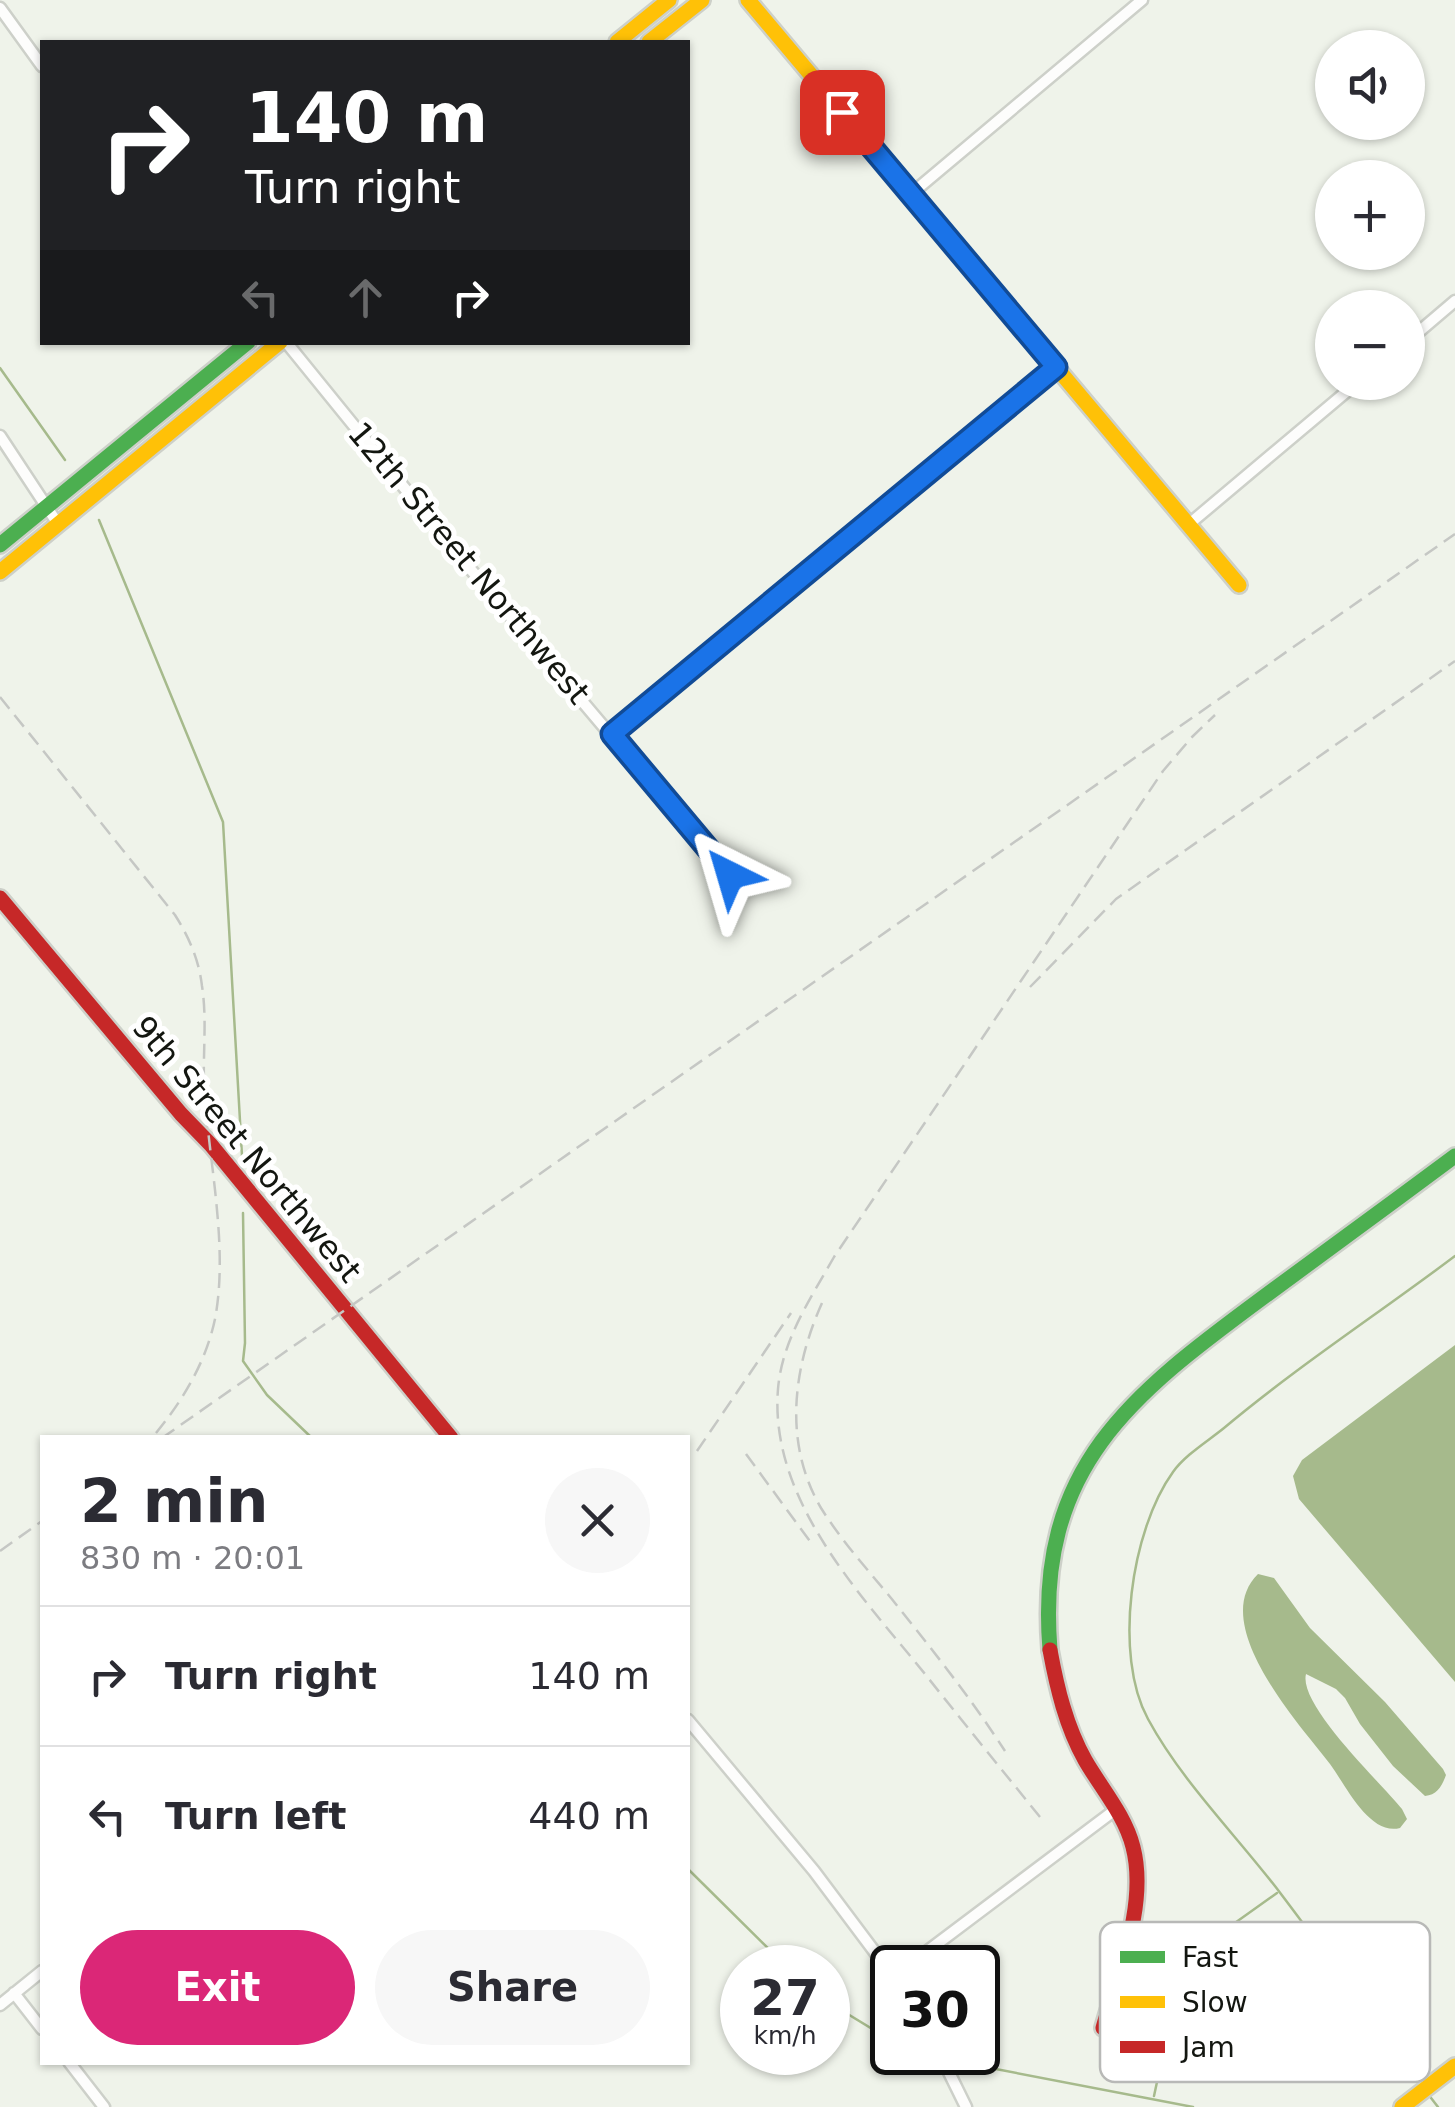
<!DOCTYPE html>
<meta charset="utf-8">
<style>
body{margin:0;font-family:"DejaVu Sans",sans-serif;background:#f7f7f7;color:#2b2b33;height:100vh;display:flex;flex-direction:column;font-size:38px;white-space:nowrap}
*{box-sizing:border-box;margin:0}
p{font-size:32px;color:#7c7c81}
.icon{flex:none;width:55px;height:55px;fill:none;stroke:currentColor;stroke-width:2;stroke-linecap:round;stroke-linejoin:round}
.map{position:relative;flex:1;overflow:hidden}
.panel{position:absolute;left:40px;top:1435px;width:650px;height:630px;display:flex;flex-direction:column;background:#fff;border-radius:0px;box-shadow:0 2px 8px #0004}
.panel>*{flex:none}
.top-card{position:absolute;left:40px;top:40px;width:650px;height:305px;border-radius:0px;box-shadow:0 2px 8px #0004;background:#202124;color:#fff;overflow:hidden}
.controls{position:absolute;left:1315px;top:30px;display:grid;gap:20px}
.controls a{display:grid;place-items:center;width:110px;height:110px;border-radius:50%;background:#fff;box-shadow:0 2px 8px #0004;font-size:50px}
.speed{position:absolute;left:720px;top:1945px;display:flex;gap:20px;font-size:50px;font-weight:700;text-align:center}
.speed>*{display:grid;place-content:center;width:130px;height:130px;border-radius:50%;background:#fff;box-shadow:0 2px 8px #0004;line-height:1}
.speed small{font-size:25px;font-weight:400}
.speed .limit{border:5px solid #111;border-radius:15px;background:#fff;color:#111}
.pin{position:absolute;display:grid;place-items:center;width:85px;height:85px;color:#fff;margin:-42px;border-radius:20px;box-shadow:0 5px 15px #0006}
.me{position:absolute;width:110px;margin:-55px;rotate:320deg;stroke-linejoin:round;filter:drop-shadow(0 0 8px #0008)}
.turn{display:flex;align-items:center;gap:35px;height:210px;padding:0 40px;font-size:45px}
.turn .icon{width:130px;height:130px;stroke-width:2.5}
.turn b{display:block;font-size:70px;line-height:85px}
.lanes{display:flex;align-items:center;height:95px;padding:0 40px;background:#0003;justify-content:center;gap:50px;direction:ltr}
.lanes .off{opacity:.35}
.round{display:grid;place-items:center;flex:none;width:105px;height:105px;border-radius:52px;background:#f7f7f7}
.summary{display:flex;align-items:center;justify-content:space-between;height:170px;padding:0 40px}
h1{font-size:60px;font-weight:600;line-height:75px}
.button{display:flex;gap:20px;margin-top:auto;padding:20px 40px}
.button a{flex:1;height:115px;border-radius:60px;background:#db2777;color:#fff;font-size:40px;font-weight:600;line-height:115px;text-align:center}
.button a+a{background:#f7f7f7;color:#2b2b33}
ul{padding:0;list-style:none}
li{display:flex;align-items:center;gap:30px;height:140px;padding:0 40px;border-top:2px solid #e1e1e2}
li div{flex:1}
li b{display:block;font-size:38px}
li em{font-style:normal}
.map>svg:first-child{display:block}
.water{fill:#a6ba8c}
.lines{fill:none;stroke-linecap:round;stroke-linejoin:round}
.stream{stroke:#a6ba8c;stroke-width:2.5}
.street-casing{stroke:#cdd0c9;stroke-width:15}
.fast-casing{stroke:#cdd0c9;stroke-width:20}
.slow-casing{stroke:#cdd0c9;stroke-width:20}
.jam-casing{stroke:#cdd0c9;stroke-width:20}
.street{stroke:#fdfdfc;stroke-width:10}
.fast{stroke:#4caf50;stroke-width:15}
.slow{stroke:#ffc107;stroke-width:15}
.jam{stroke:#c62828;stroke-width:15}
.rail{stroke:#c5c7c4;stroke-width:2.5;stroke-dasharray:15 8;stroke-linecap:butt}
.route-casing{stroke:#114b97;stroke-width:25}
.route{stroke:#1a73e8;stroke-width:18}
.labels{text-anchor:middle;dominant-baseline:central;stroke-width:10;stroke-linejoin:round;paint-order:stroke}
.street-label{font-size:32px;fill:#131610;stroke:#fff}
.key{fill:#fff;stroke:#b8b9b7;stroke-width:2.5}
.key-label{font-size:28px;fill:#131610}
</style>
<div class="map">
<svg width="1455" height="2107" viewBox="0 0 1455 2107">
<rect width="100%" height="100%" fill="#eff3ea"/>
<path class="water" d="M 1455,1345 L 1455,1682 L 1299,1499 L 1293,1476 L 1302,1460 Z
M 1258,1574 L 1274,1578 L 1310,1628 L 1385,1702 L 1443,1769 L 1446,1775 C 1442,1786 1437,1795 1425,1796 L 1393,1766 L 1360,1724 L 1345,1698 L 1336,1689 L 1306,1674 C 1298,1705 1381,1783 1402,1809 L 1407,1819 L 1400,1828 C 1369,1836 1345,1784 1330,1764 C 1300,1725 1207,1624 1258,1574 Z"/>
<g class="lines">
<path class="stream" d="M 0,368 L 65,460
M 99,520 L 223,822 L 242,1156
M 243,1213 L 245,1343 L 243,1361 L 267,1395 L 312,1438
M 688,1869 L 788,1968
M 1225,1930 L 1277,1893
M 828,2002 L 892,2041
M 975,2065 L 1193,2107
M 1420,2083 C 1374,2020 1328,1956 1281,1894 C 1238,1837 1182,1782 1148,1719 C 1113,1655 1131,1530 1173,1472 C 1185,1455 1208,1441 1224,1428 C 1298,1366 1378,1314 1455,1256
M 1428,2094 L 1438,2107
M 1154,2096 L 1157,2082"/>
<defs>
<path id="street" d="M 0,8 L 42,66
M 911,194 L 1142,0
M 1408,341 L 1455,301
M 286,342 L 467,565 L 729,875
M 0,436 L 58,524
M 1188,525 L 1358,382
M 612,734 L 1056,367
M 688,1720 L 814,1871 L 892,1975
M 905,1968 L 1115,1810
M 14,1993 L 42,2029
M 0,2005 L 42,1971
M 939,2052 L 966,2107
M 69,2062 L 104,2107"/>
<path id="fast" d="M 0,545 L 248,342
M 1050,1650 C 1035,1467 1131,1395 1265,1296 C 1329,1249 1392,1203 1455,1156"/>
<path id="slow" d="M 748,0 L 1239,585
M 617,42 L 669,0
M 649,42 L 702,0
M 0,572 L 280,342
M 1402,2107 L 1455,2066"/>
<path id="jam" d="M 0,898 L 181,1114 L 211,1145 L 451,1438
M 1050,1650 C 1057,1688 1066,1726 1085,1760 C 1101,1788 1125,1815 1133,1847 C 1148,1905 1118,1973 1103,2028"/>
</defs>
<use href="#street" class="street-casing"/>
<use href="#fast" class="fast-casing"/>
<use href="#slow" class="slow-casing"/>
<use href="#jam" class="jam-casing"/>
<use href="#street" class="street"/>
<use href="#fast" class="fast"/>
<use href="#slow" class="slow"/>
<use href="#jam" class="jam"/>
<path class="rail" d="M 0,697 L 175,915 C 189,937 199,960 202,986 C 207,1018 203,1051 204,1084 C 208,1159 229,1245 215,1319 C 206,1362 183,1400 156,1433
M 1030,987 L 1116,899 L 1455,661
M 822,1303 C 793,1368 783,1443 821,1508 C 841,1540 867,1569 891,1598 C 931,1648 970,1697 1005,1751
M 162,1438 L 1455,534
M 697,1451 L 791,1313
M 746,1454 L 812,1544
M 0,1551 L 42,1521
M 1040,1817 C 1002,1770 963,1722 925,1674 C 861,1595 769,1500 778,1389 C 782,1340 811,1298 834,1257 L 1163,771 L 1192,737 L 1215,715"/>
</g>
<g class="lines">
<defs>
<path id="route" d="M 730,875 L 612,734 L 1056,367 L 842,112"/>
</defs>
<use href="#route" class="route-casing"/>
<use href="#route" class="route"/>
</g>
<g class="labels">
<g class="street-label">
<text transform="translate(469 563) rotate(50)">12th Street Northwest</text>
<text transform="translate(247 1149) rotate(50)">9th Street Northwest</text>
</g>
</g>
<rect x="1100" y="1922" width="330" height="160" rx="15" class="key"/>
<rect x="1120" y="1951" width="45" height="12" fill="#4caf50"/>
<rect x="1120" y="1996" width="45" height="12" fill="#ffc107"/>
<rect x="1120" y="2041" width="45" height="12" fill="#c62828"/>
<g class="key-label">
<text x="1182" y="1967">Fast</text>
<text x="1182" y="2012">Slow</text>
<text x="1182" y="2057">Jam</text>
</g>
</svg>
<div class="controls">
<a><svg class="icon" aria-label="sound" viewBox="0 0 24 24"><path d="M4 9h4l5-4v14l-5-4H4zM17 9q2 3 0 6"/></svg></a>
<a>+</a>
<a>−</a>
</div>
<div class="speed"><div>27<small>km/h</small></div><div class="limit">30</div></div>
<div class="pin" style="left:842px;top:112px;background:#d93025"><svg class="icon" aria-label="arrive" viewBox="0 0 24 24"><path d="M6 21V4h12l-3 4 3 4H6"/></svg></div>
<svg class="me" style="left:730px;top:875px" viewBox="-20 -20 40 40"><path d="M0-17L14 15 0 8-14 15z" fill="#1a73e8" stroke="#fff" stroke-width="4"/></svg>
<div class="top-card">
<div class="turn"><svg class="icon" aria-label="right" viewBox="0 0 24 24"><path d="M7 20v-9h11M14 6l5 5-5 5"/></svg><div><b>140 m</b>Turn right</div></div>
<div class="lanes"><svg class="icon off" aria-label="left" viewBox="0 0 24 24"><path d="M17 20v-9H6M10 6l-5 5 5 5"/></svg><svg class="icon off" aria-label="ahead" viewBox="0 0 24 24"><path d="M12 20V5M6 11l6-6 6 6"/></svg><svg class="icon" aria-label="right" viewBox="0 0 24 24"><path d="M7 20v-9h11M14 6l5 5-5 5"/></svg></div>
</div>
<section class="panel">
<div class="summary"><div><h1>2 min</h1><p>830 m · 20:01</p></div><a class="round"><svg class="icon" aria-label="close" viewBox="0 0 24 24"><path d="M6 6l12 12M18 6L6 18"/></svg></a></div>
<ul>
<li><svg class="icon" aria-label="right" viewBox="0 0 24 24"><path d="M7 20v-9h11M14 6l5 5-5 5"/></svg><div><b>Turn right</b></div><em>140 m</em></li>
<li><svg class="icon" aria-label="left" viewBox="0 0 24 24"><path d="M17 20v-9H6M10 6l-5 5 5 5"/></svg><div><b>Turn left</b></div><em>440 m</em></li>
</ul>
<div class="button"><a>Exit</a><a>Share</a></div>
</section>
</div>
